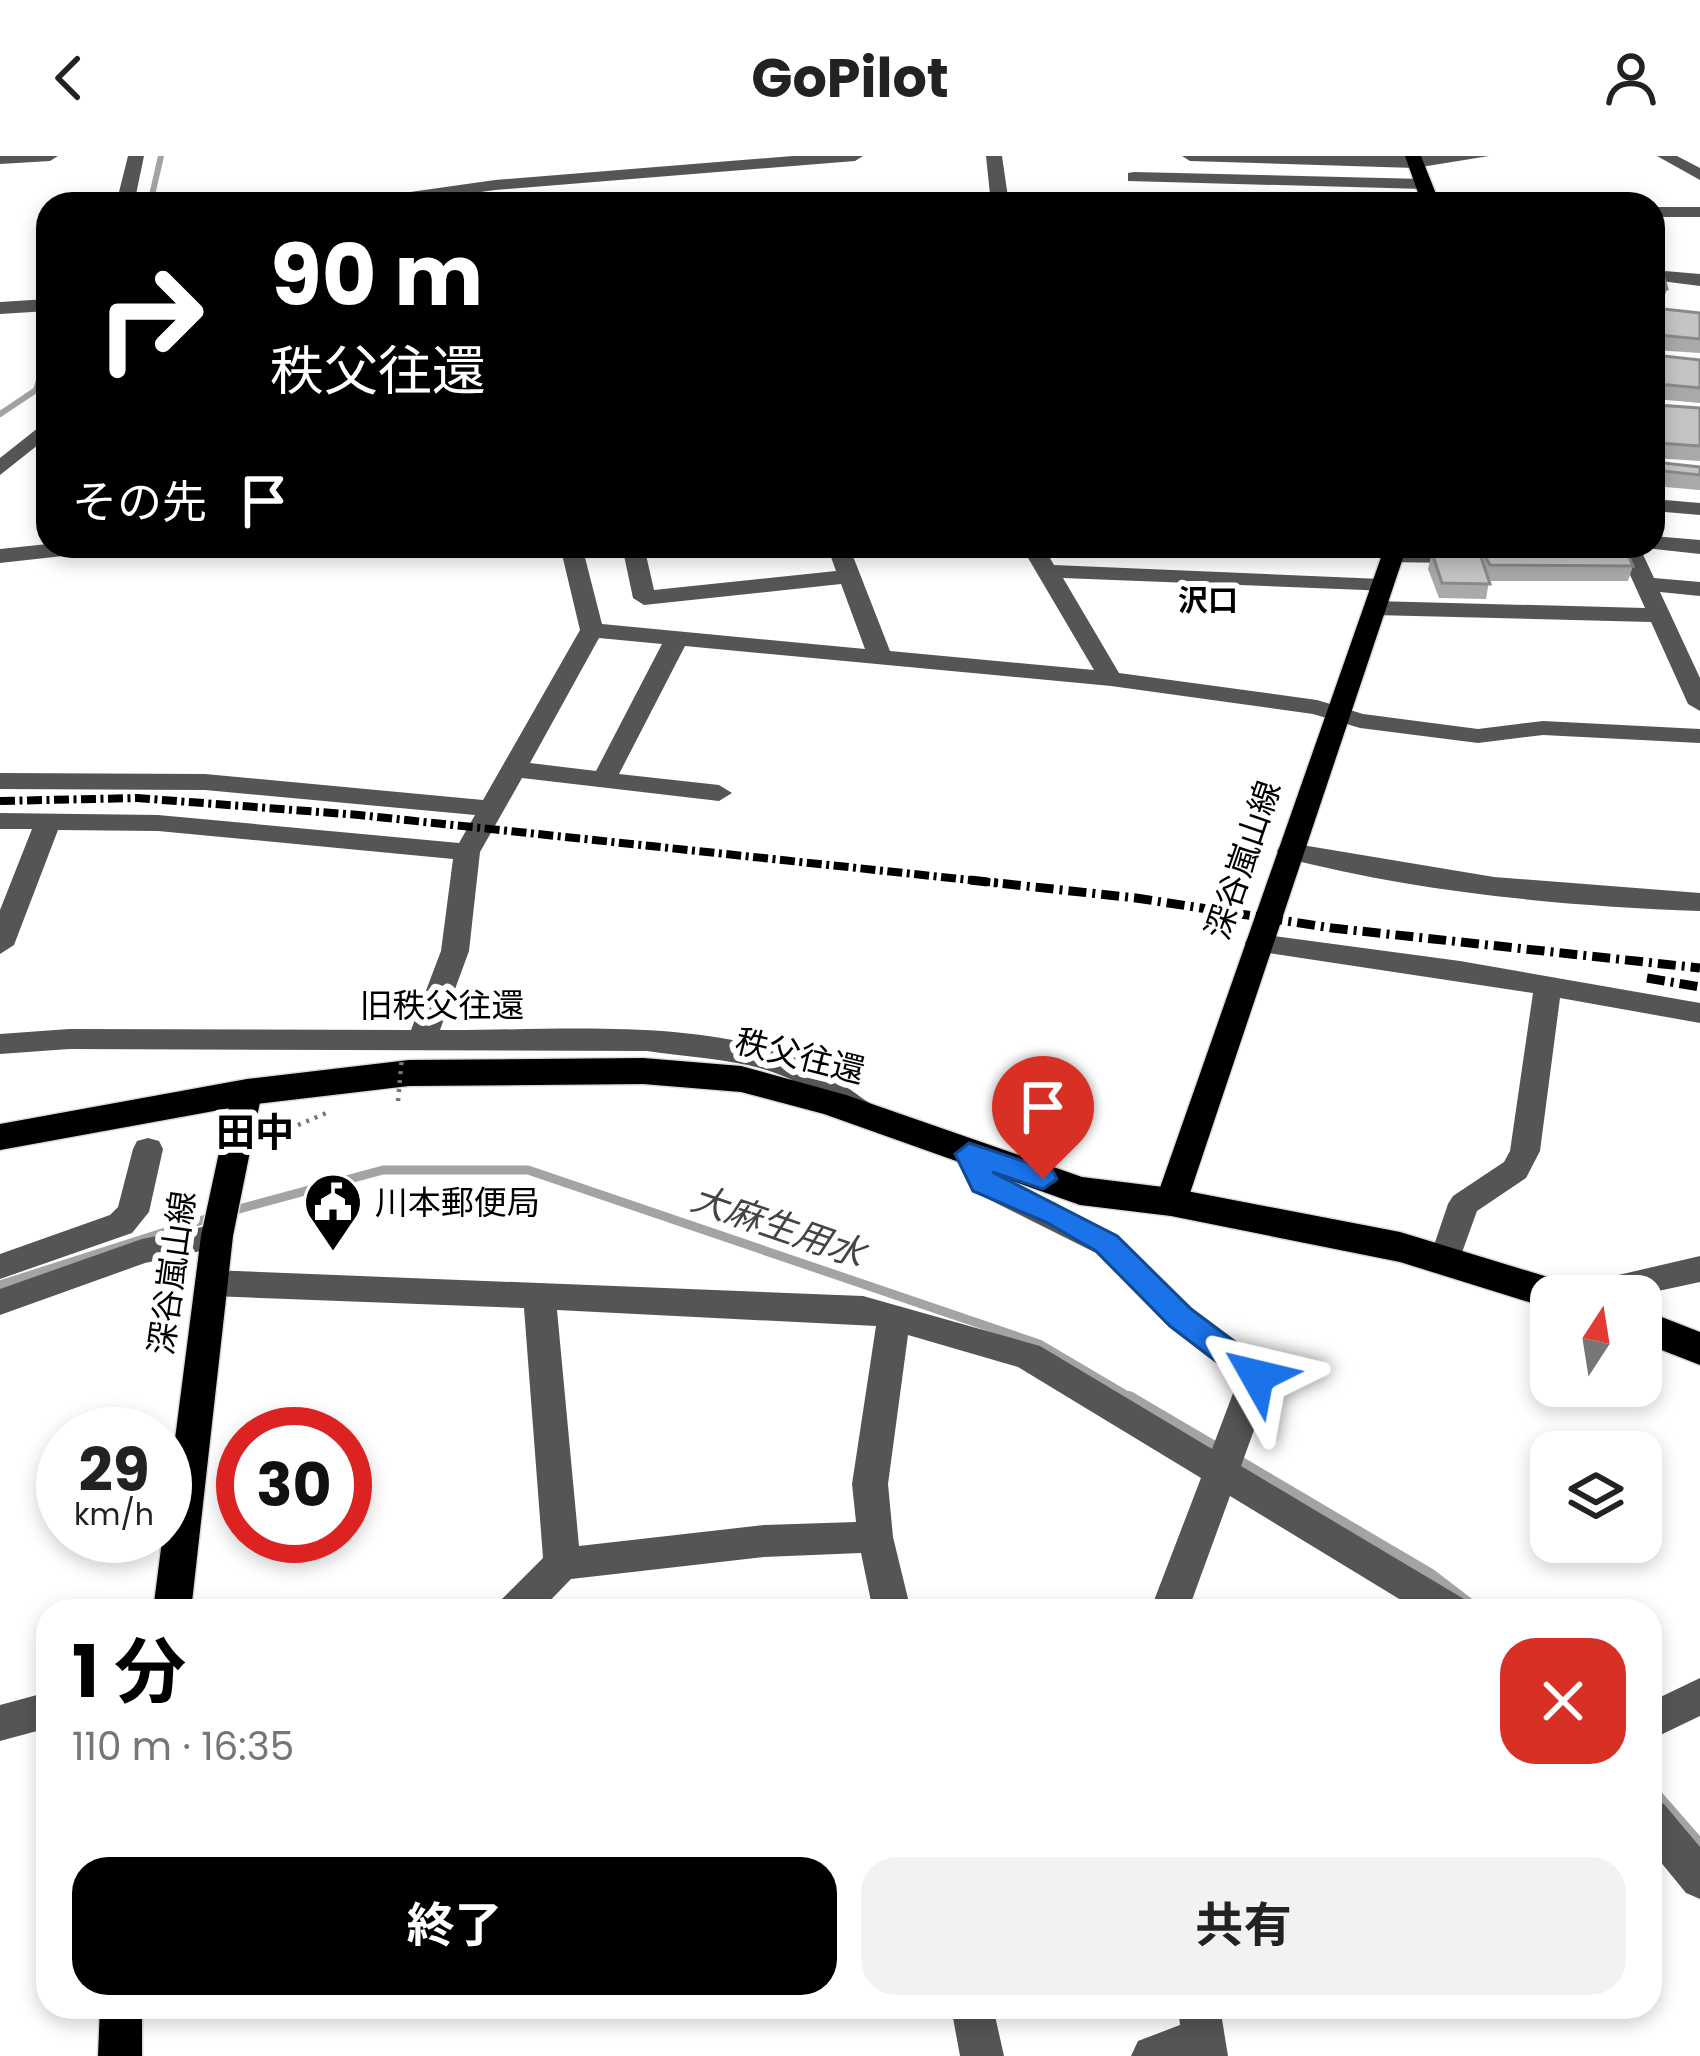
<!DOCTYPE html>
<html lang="ja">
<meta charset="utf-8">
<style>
body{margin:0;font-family:Poppins,"Noto Sans JP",sans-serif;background:#f2f2f2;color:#222;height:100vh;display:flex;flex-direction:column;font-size:45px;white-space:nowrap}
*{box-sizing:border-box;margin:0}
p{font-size:39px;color:#767676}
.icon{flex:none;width:66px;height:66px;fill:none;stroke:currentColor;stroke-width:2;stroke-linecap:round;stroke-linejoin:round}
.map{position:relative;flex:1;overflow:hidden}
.sheet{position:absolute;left:36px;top:1443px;width:1626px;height:420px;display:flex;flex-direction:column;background:#fff;border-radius:36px;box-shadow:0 6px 18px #0003}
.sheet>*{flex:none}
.hud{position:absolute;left:36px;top:36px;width:1629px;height:366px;border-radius:36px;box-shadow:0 6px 18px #0003;background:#000;color:#fff;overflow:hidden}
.needle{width:78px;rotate:12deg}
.buttons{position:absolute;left:1530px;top:1119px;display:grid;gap:24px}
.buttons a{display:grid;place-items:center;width:132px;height:132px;border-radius:24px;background:#fff;box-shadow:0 6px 18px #0003;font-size:60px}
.speed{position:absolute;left:36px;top:1251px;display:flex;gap:24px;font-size:60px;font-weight:700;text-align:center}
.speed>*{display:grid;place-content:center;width:156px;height:156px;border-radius:50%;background:#fff;box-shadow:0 6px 18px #0003;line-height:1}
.speed small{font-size:30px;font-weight:400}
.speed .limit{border:18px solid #d22;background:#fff;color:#111}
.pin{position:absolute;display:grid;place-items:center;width:102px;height:102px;color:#fff;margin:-123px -51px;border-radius:50% 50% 50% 0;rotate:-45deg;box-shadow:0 0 12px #0007}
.pin .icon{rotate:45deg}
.me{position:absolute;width:132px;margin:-66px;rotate:307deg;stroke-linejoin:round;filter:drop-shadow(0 0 9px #0008)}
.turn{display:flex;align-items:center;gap:42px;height:252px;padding:0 36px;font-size:54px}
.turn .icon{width:156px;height:156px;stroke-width:2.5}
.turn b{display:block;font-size:84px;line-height:102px}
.then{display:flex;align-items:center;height:114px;padding:0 36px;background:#0003;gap:24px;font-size:45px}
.round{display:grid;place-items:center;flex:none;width:126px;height:126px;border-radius:36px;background:#f2f2f2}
.summary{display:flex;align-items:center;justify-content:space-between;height:204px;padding:0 36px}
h1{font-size:72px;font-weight:700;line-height:90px;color:#000}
.primary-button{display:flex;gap:24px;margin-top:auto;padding:24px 36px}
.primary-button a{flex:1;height:138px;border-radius:36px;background:#000;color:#fff;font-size:48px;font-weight:700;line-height:138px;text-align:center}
.primary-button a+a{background:#f2f2f2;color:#222}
header{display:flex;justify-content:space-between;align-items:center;height:156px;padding:0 36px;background:#fff;font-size:54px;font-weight:700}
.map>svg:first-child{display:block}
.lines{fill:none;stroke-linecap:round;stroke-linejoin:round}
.stream-far2{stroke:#a3a3a3;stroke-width:6}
.stream-far1{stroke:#a3a3a3;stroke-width:9}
.stream{stroke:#a3a3a3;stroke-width:12}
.major-casing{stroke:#dbdbdb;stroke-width:3}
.highway-casing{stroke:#dbdbdb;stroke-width:3}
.path{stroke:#777;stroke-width:4.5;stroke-dasharray:3 6;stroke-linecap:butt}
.minor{fill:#555;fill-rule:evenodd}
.major{fill:#000;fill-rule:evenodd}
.highway{fill:#000;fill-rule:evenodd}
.rail-far1{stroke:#000;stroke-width:8;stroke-dasharray:15 4.5 3 4.5;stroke-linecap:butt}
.rail{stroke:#000;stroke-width:9;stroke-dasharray:18 6 3 6;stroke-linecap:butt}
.path-bridge{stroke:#777;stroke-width:4.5;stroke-dasharray:3 6;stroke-linecap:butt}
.wall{fill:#a9a9a9}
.shaded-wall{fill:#898989}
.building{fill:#c4c4c4;stroke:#898989;stroke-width:3}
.route{fill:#1a73e8;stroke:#114b97;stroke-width:3}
.labels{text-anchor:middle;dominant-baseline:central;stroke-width:12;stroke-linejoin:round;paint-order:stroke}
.far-neighbourhood-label{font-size:30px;font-weight:bold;fill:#000;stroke:#fff}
.street-label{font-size:33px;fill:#000;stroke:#fff}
.poi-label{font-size:33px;fill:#000;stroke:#fff;text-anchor:start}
.water-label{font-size:36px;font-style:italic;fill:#444;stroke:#fff}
.quarter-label{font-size:39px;font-weight:bold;fill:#000;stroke:#fff}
</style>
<header><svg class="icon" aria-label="back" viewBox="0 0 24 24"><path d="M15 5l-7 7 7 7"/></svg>GoPilot<svg class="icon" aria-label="person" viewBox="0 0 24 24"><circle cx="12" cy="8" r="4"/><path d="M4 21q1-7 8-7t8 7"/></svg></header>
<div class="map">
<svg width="1700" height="1900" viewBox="0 0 1700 1900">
<rect width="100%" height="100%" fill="#fff"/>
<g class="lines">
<path class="stream-far2" d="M 150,48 L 161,0
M 0,258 L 36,234 L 48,197"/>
<path class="stream-far1" d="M 228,1056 L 383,1014 L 528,1014 L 1039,1188 L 1134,1244
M 0,1129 L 212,1061"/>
<path class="stream" d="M 1129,1241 L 1221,1295
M 1236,1304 L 1431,1419 L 1478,1455
M 1650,1632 L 1700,1689"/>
<defs>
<path id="major" d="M 1405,0 L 1421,0 L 1440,48 L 1422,48 Z
M 1385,390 L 1407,390 L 1187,1046 L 1182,1054 L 1160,1054 L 1155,1046 Z
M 247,925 L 262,936 L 233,1080 L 191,1455 L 153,1455 L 201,1080 L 232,936 Z
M 100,1851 L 142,1851 L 142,1900 L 98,1900 Z"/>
<path id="highway" d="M 643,902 L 741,910 L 846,939 L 1082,1021 L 1171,1032 L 1400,1076 L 1574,1129 L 1580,1140 L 1551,1140 L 1551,1153 L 1400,1106 L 1171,1060 L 1080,1049 L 824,958 L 741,936 L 643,928 L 409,930 L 247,949 L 0,994 L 0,968 L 247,923 L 409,904 Z
M 1641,1153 L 1700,1176 L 1700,1209 L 1641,1186 Z"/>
</defs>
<use href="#major" class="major-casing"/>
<use href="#highway" class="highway-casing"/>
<path class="path" d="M 298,969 L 331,955"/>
<path class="minor" d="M 0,0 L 58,0 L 50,5 L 0,8 Z
M 128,0 L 144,0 L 134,48 L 116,48 Z
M 793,0 L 863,0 L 855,5 L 495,34 L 397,48 L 352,48 L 361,43 L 495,24 Z
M 986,0 L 1002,0 L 1009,48 L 991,48 Z
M 1182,0 L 1489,0 L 1415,12 L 1190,5 Z
M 1657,0 L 1677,0 L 1700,12 L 1700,24 Z
M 1134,16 L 1424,23 L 1432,28 L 1424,33 L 1128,25 L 1128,17 Z
M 1653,51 L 1700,51 L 1700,61 L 1653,61 Z
M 1653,114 L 1700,118 L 1700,130 L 1653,124 Z
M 48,143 L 48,155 L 0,158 L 0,146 Z
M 48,264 L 48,281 L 0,319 L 0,302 Z
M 1653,343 L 1700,347 L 1700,359 L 1653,355 Z
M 1653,380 L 1700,384 L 1700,398 L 1645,392 L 1653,390 Z
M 48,388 L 48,390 L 101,390 L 90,397 L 0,407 L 0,393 Z
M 560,390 L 582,390 L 602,468 L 865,493 L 841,428 L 644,449 L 633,442 L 622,390 L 644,390 L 654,434 L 836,415 L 827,390 L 849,390 L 890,495 L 1094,514 L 1021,390 L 1043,390 L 1054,409 L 1381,423 L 1389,425 L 1389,435 L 1063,422 L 1119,517 L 1317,544 L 1363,558 L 1478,573 L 1543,565 L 1700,573 L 1700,587 L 1543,579 L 1478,587 L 1360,572 L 1313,558 L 1111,530 L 685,490 L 619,618 L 719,629 L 732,637 L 719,645 L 522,622 L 480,696 L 469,795 L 440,874 C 555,875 701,860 809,907 C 830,917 851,935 871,948 L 875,956 L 871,964 C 841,973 814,934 788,922 C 746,903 693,902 647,895 L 69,893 L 0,898 L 0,878 L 69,873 L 411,874 L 441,795 L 453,703 L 158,675 L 58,674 L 14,789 L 0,798 L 0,754 L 32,673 L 0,673 L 0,657 L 158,659 L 459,687 L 475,659 L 205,634 L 0,633 L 0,617 L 205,618 L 483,644 L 580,474 ZM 599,482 L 662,488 L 596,615 L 530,607 Z
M 1617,390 L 1639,390 L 1654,422 L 1700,426 L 1700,440 L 1660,436 L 1700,522 L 1700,555 L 1688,548 L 1651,466 L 1374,459 L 1363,452 L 1374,445 L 1645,452 Z
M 1392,394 L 1525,394 L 1536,401 L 1525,408 L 1384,406 L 1384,396 Z
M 1290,687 L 1494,721 L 1700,737 L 1700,755 C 1561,750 1416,736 1281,701 L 1277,695 L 1281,689 Z
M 1259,778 L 1460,805 L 1700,847 L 1700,867 L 1560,842 L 1540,995 L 1526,1022 L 1477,1055 L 1456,1113 L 1445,1116 L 1434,1113 L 1429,1104 L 1448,1048 L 1453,1040 L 1504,1006 L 1510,995 L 1533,837 L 1249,794 L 1245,787 L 1249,780 Z
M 148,982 L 159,985 L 163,993 L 149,1056 L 132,1077 L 0,1123 L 0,1098 L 110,1059 L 118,1051 L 133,993 L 137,985 Z
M 969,987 L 980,990 L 995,1019 L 1118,1079 L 1193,1153 L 1269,1209 L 1274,1219 L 1241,1310 L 1464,1443 L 1470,1455 L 1419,1455 L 1230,1340 L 1188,1455 L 1150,1455 L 1201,1322 L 1018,1211 L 908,1179 L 888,1328 L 893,1381 L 911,1455 L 873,1455 L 861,1397 L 764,1401 L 571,1423 L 540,1455 L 496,1455 L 502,1443 L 543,1402 L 524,1152 L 211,1140 L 200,1136 L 195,1127 L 200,1118 L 211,1114 L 863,1140 L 1040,1190 L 1212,1293 L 1238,1224 L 1169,1171 L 1096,1097 L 972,1035 L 954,998 L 958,990 ZM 557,1154 L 876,1170 L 852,1328 L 856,1366 L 764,1369 L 579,1390 Z
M 217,1068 L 228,1071 L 233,1080 L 228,1089 L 145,1107 L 0,1159 L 0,1133 L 142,1083 Z
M 1700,1100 L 1700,1126 L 1635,1140 L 1587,1140 L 1597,1124 Z
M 1700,1522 L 1700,1560 L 1650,1584 L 1650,1546 Z
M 48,1536 L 48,1572 L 0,1585 L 0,1549 Z
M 1650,1643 L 1664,1648 L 1700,1691 L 1700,1743 L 1686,1737 L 1650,1693 Z
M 951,1851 L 993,1851 L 1004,1900 L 960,1900 Z
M 1178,1851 L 1220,1851 L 1228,1900 L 1131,1900 L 1138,1885 L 1180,1869 Z"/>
<use href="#major" class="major"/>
<use href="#highway" class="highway"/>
<path class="rail-far1" d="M 0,645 L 137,642 L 359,659 L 998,727"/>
<path class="rail" d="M 970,724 L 1136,742 L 1332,772 L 1700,812
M 1647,822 L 1700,831"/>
<path class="path-bridge" d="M 398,945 L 402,901"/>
</g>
<path class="wall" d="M 1653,121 L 1662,147 L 1654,150 L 1654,152 L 1700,157 L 1700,197 L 1654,194 L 1654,199 L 1700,204 L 1700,247 L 1655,243 L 1657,249 L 1700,252 L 1700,305 L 1654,302 L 1654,306 L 1700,311 L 1700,334 L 1653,330 Z
M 1432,397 L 1482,404 L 1484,398 L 1633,410 L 1628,425 L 1489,425 L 1486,443 L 1439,442 L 1428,413 Z"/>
<path class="shaded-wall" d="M 1667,133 L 1662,147 L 1653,150 L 1653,137 Z"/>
<path class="building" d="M 1653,121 L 1664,122 L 1667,133 L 1653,137 Z
M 1653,142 L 1654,152 L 1700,157 L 1700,183 L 1658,179 L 1653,183 Z
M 1653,187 L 1654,199 L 1700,204 L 1700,232 L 1658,228 L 1653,232 Z
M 1653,233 L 1657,249 L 1700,252 L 1700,290 L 1658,287 L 1653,291 L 1654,306 L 1700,311 L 1700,319 L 1653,314 Z
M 1432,397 L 1480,398 L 1490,428 L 1442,427 Z
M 1484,398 L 1628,399 L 1633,410 L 1490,409 Z"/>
<path class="route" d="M 969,987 L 1053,1015 L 1057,1023 L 1043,1033 L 992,1016 L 1117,1080 L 1191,1153 L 1268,1211 L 1272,1220 L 1268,1228 L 1257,1232 L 1246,1228 L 1170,1170 L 1096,1095 L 1046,1066 L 973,1035 L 955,998 Z"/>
<defs>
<symbol id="civic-pin" viewBox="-11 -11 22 30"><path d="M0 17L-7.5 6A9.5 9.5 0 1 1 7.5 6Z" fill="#000" stroke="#fff"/><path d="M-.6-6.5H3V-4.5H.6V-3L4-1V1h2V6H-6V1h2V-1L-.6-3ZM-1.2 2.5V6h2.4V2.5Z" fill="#fff"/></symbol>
</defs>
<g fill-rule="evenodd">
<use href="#civic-pin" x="300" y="1013" width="66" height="90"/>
</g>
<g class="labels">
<g class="far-neighbourhood-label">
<text x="1208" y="444">沢口</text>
</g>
<g class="street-label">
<text transform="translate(1243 704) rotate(-71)">深谷嵐山線</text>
<text x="442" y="849">旧秩父往還</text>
<text transform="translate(800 900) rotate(14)">秩父往還</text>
<text transform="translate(172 1117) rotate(-82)">深谷嵐山線</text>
</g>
<g class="poi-label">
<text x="375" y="1046">川本郵便局</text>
</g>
<g class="water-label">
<text transform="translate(778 1070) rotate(19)">大麻生用水</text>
</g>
<g class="quarter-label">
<text x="255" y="976">田中</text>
</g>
</g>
</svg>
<div class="buttons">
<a><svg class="needle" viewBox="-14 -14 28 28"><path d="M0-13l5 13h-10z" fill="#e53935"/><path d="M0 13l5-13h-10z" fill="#767676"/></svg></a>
<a><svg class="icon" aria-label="layers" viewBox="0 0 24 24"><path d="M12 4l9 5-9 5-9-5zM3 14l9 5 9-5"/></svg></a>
</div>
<div class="speed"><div>29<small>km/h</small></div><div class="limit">30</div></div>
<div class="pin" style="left:1043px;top:1023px;background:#d93025"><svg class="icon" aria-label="arrive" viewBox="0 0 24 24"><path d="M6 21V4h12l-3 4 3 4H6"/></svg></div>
<svg class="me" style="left:1257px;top:1220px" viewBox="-20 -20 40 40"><path d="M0-17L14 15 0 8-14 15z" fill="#1a73e8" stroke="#fff" stroke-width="4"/></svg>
<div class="hud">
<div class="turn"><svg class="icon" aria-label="right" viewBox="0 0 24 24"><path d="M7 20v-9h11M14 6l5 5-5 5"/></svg><div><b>90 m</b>秩父往還</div></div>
<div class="then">その先<svg class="icon" aria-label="arrive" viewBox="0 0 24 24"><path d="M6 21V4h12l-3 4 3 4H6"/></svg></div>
</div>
<section class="sheet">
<div class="summary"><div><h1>1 分</h1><p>110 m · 16:35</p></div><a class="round" style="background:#d93025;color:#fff"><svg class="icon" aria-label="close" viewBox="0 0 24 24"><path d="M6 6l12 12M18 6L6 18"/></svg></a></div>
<div class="primary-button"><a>終了</a><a>共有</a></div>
</section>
</div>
